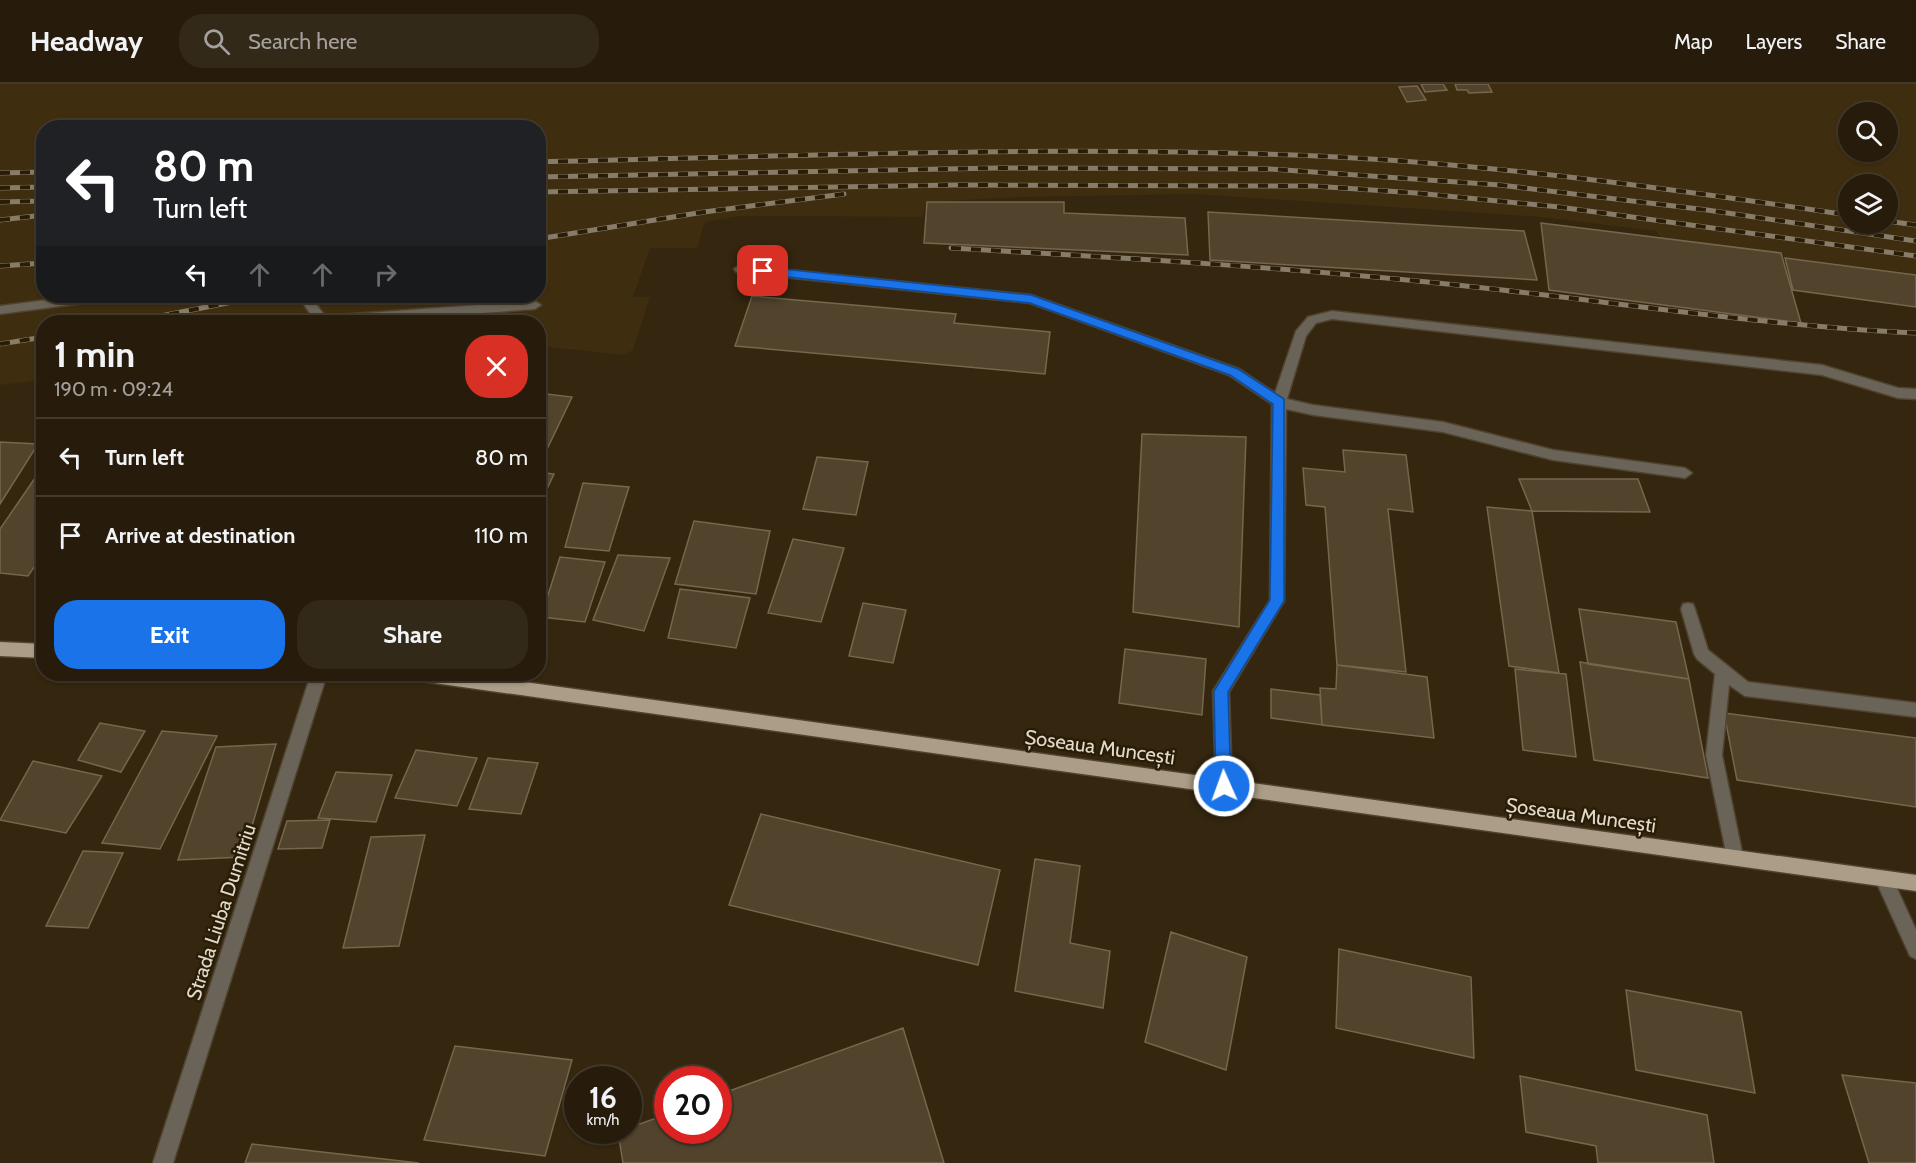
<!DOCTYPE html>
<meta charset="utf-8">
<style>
body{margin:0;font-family:Cabin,sans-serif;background:#332919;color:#f1f3f6;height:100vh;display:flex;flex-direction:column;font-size:22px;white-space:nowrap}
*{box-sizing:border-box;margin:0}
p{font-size:20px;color:#a4a19d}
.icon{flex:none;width:33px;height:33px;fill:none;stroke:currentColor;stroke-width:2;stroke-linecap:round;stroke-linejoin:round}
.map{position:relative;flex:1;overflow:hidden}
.side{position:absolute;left:36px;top:231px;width:510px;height:366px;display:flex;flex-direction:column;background:#271c0b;border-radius:24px;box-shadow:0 2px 4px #0004,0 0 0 2px #433a2c}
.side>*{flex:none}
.guide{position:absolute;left:36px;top:36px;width:510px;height:183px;border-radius:24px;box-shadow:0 2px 4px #0004,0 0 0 2px #433a2c;background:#202124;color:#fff;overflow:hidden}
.fabs{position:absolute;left:1838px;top:18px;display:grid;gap:12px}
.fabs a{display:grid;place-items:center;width:60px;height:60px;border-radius:50%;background:#271c0b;box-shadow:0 2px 4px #0004,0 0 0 2px #433a2c;font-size:30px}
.speed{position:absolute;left:564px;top:982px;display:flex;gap:12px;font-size:30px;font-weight:700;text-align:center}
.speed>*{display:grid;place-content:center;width:78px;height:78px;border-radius:50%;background:#271c0b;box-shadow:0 2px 4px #0004,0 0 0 2px #433a2c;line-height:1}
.speed small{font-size:15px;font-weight:400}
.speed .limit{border:9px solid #d22;background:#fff;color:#111}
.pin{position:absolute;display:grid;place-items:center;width:51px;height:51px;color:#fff;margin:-26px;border-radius:12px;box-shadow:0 3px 9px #0006}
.me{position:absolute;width:66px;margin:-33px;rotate:358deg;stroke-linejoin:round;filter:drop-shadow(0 0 4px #0008)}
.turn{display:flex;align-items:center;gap:21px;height:126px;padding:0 18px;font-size:27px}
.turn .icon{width:78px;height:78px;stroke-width:2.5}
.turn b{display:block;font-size:42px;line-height:51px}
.lanes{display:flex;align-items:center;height:57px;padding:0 18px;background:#0003;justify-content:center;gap:30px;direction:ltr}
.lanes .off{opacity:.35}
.round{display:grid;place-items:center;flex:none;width:63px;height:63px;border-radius:24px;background:#332919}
.overview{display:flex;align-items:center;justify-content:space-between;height:102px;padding:0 18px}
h1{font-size:36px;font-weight:700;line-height:45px}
.button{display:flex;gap:12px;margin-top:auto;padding:12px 18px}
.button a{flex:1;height:69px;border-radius:24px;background:#1a73e8;color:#fff;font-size:24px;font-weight:700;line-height:69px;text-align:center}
.button a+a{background:#332919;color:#f1f3f6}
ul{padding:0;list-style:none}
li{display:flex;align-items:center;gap:18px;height:78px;padding:0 18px;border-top:2px solid #433a2c}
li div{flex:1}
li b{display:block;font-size:22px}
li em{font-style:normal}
header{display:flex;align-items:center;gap:36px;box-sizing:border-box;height:84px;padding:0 30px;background:#271c0b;border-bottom:2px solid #433a2c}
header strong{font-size:28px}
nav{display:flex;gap:33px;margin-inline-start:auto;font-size:21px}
.search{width:420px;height:54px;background:#332919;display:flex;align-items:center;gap:15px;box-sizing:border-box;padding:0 21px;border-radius:24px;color:#a4a19d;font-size:22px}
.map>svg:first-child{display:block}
.built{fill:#3e2d0e;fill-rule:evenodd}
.building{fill:#52442c;stroke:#75664d;stroke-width:1.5}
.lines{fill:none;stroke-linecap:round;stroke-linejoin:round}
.lane-casing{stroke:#50432d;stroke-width:3}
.street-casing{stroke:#50432d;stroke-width:3}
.primary-casing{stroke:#50432d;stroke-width:3}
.lane{fill:#6a6358;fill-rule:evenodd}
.street{fill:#6a6358;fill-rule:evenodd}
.primary{fill:#ab9d87;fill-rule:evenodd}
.rail-casing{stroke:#877c6a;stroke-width:5}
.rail{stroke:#291d05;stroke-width:4;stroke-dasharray:10;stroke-linecap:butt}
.route{fill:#1a73e8;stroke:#114b97;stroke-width:1.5}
.labels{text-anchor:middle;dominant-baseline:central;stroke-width:5;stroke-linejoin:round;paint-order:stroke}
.street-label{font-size:20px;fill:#e2dacc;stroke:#291d05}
</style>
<header>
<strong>Headway</strong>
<div class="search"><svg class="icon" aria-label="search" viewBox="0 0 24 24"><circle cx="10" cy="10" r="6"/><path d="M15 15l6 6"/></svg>Search here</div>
<nav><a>Map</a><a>Layers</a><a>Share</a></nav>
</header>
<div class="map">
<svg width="1916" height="1079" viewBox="0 0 1916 1079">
<rect width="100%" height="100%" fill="#34260f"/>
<path class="built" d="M 0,0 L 1916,0 L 1916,190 L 1664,158 L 1656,147 L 1541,133 L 1194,110 L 1025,113 L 927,118 L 922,133 L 741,132 L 705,138 L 697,164 L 650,164 L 633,213 L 650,213 L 633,266 L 623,271 L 539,262 L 538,238 L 44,238 L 43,296 L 0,301 ZM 1848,28 L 1887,28 L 1887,68 L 1848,68 ZM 44,44 L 538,44 L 538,212 L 44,212 ZM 1848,100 L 1887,100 L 1887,140 L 1848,140 Z"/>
<path class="building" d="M 1421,0 L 1443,0 L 1447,6 L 1425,8 Z
M 1455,0 L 1488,0 L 1492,8 L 1469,9 L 1467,6 L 1457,6 Z
M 1417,2 L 1426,16 L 1407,18 L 1399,3 Z
M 927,118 L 1064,118 L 1064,129 L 1185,134 L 1188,171 L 924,159 Z
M 1208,128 L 1524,147 L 1537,196 L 1210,176 Z
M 1541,139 L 1781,169 L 1801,239 L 1549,206 Z
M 1785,174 L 1916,191 L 1916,223 L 1793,206 Z
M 752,212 L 956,230 L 954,239 L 1050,248 L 1045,290 L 735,262 Z
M 538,309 L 572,313 L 538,384 Z
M 1142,350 L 1246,353 L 1239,543 L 1133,528 Z
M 0,358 L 38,360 L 0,420 Z
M 1343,366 L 1406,371 L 1413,428 L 1388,425 L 1406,588 L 1337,581 L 1325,423 L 1306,421 L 1303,384 L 1345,388 Z
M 817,373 L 868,378 L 856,431 L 803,425 Z
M 44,381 L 44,469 L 28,492 L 0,489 L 0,445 Z
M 538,388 L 554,390 L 546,407 L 538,406 Z
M 1519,395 L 1638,395 L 1650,428 L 1532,427 Z
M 583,399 L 629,403 L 609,467 L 565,463 Z
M 1487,423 L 1532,427 L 1559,589 L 1509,582 Z
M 694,437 L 770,447 L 756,510 L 675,500 Z
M 793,455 L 844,464 L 821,538 L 768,529 Z
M 618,471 L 670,474 L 644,547 L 593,536 Z
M 560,473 L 605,478 L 585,538 L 541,533 Z
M 680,505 L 750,514 L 736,564 L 668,554 Z
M 863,519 L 906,526 L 893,579 L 849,572 Z
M 1579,525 L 1676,538 L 1689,595 L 1588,580 Z
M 1125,565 L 1206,575 L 1202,631 L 1119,619 Z
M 1580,578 L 1689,595 L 1708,694 L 1594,676 Z
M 1337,581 L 1427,593 L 1434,654 L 1322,641 L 1320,604 L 1336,605 Z
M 1515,585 L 1566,590 L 1576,673 L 1523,666 Z
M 1271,605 L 1320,611 L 1322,641 L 1271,634 Z
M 1724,629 L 1916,654 L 1916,723 L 1737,696 Z
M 100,639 L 145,647 L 121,688 L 78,676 Z
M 162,647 L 217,652 L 160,765 L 102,759 Z
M 276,660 L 243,773 L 178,776 L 216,663 Z
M 416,666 L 477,674 L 457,722 L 395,714 Z
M 488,674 L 538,679 L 521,730 L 469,725 Z
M 33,677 L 102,692 L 66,749 L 0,736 Z
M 336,688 L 392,691 L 376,738 L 318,734 Z
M 761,730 L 1000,786 L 978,881 L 729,821 Z
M 330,736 L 322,764 L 278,765 L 287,737 Z
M 425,751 L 399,862 L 343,864 L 371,753 Z
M 83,767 L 123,769 L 88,844 L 46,842 Z
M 1035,775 L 1080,782 L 1070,859 L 1110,867 L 1103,924 L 1015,907 Z
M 1171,848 L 1247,873 L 1226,986 L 1145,958 Z
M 1339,865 L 1471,893 L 1474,974 L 1336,944 Z
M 1626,906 L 1741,928 L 1755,1009 L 1636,986 Z
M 903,944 L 944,1079 L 623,1079 L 618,1048 L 628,1047 L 628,1044 L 668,1030 L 668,1047 L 718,1047 L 718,1011 Z
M 455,962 L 572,976 L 545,1072 L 424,1056 Z
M 1842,991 L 1916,999 L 1916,1079 L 1869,1079 Z
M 1520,992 L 1707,1031 L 1714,1079 L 1598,1079 L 1596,1062 L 1526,1048 Z
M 252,1060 L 419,1079 L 245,1079 Z"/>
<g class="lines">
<defs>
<path id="lane" d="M 740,181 L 1031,211 L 1239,285 L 1275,309 L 1296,247 L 1308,233 L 1332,227 L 1822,281 L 1898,304 L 1916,305 L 1916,315 L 1898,314 L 1822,291 L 1332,235 L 1316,239 L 1306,252 L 1287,315 L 1313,321 L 1443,338 L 1553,366 L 1685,384 L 1692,389 L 1685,394 L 1553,376 L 1443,348 L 1313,331 L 1286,325 L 1284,517 L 1229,608 L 1232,702 L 1230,707 L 1224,710 L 1218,707 L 1216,702 L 1213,607 L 1270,516 L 1272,320 L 1229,291 L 1030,219 L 736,188 L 734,185 Z
M 77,212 L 113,212 L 107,216 L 0,230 L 0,222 Z
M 298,212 L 310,212 L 325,232 L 535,217 L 541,221 L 535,225 L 362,238 L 316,238 Z
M 1688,519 L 1693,520 L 1695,525 L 1708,566 L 1748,598 L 1916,619 L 1916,633 L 1745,612 L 1729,601 L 1722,671 L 1743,773 L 1741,779 L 1735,781 L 1729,779 L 1727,773 L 1706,671 L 1715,590 L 1697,575 L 1694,570 L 1681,525 L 1683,520 Z"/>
<path id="street" d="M 311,590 L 327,590 L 173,1079 L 153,1079 Z
M 1884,787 L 1890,789 L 1916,846 L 1916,875 L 1910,872 L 1875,795 L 1878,789 Z"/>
<path id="primary" d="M 0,558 L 44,560 L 44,574 L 0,572 Z
M 412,590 L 466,590 L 1916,791 L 1916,807 L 420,597 L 415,595 Z"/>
</defs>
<use href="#lane" class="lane-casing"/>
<use href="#street" class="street-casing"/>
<use href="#primary" class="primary-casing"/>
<use href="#lane" class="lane"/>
<use href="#street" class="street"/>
<use href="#primary" class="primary"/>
<defs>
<path id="rail" d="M 538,78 C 797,72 1057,61 1317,72 C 1495,80 1672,105 1848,131
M 0,89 L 44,88
M 538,93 L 997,84 L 1270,85 L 1500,101 L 1707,126 L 1916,157
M 0,104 L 44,103
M 538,108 L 955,101 L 1313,102 L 1416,109 L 1559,123 L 1916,172
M 0,118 L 44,117
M 0,136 L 44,131
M 1887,137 L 1916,141
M 538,155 L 704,128 L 844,110
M 951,164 C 1126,174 1301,184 1475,203 C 1622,219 1768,242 1916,249
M 0,182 L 44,179
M 130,238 L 263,212
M 0,260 L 44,253"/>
</defs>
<use href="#rail" class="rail-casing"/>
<use href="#rail" class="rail"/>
</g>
<path class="route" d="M 763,183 L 1031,211 L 1238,285 L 1284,315 L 1284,517 L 1228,608 L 1231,702 L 1229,707 L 1224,709 L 1219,707 L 1216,702 L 1214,607 L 1270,516 L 1273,320 L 1230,291 L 1030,219 L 759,190 L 759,184 Z"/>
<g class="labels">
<g class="street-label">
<text transform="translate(1100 663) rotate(8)">Șoseaua Muncești</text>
<text transform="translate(1581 731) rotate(8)">Șoseaua Muncești</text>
<text transform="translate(221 828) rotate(-72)">Strada Liuba Dumitriu</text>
</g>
</g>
</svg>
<div class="fabs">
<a><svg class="icon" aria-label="search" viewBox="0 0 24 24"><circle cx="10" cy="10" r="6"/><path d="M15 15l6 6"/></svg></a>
<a><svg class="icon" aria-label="layers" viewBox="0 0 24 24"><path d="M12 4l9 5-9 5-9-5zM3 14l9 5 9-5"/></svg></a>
</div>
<div class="speed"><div>16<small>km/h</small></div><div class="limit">20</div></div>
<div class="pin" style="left:763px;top:187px;background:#d93025"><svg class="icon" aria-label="arrive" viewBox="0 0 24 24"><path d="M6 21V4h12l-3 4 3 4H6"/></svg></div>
<svg class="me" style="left:1224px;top:702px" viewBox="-20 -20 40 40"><circle r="17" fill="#1a73e8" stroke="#fff" stroke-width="3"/><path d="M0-11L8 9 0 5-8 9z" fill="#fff"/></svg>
<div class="guide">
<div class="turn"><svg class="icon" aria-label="left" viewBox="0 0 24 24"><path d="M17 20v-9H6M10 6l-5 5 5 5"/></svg><div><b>80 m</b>Turn left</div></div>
<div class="lanes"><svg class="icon" aria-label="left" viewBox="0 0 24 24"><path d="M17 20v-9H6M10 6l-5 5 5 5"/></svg><svg class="icon off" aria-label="ahead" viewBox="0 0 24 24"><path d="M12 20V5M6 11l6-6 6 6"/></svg><svg class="icon off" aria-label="ahead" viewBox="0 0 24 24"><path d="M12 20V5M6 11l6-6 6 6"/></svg><svg class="icon off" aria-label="right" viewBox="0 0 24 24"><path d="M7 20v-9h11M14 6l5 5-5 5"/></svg></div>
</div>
<section class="side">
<div class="overview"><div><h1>1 min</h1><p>190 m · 09:24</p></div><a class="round" style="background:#d93025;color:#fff"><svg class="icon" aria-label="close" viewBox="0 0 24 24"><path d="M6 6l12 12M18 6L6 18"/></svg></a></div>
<ul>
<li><svg class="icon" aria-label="left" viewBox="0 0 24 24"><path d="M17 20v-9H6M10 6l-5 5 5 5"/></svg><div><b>Turn left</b></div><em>80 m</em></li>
<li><svg class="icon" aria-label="arrive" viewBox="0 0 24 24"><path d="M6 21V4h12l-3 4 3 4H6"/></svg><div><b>Arrive at destination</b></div><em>110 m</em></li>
</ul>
<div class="button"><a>Exit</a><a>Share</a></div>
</section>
</div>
